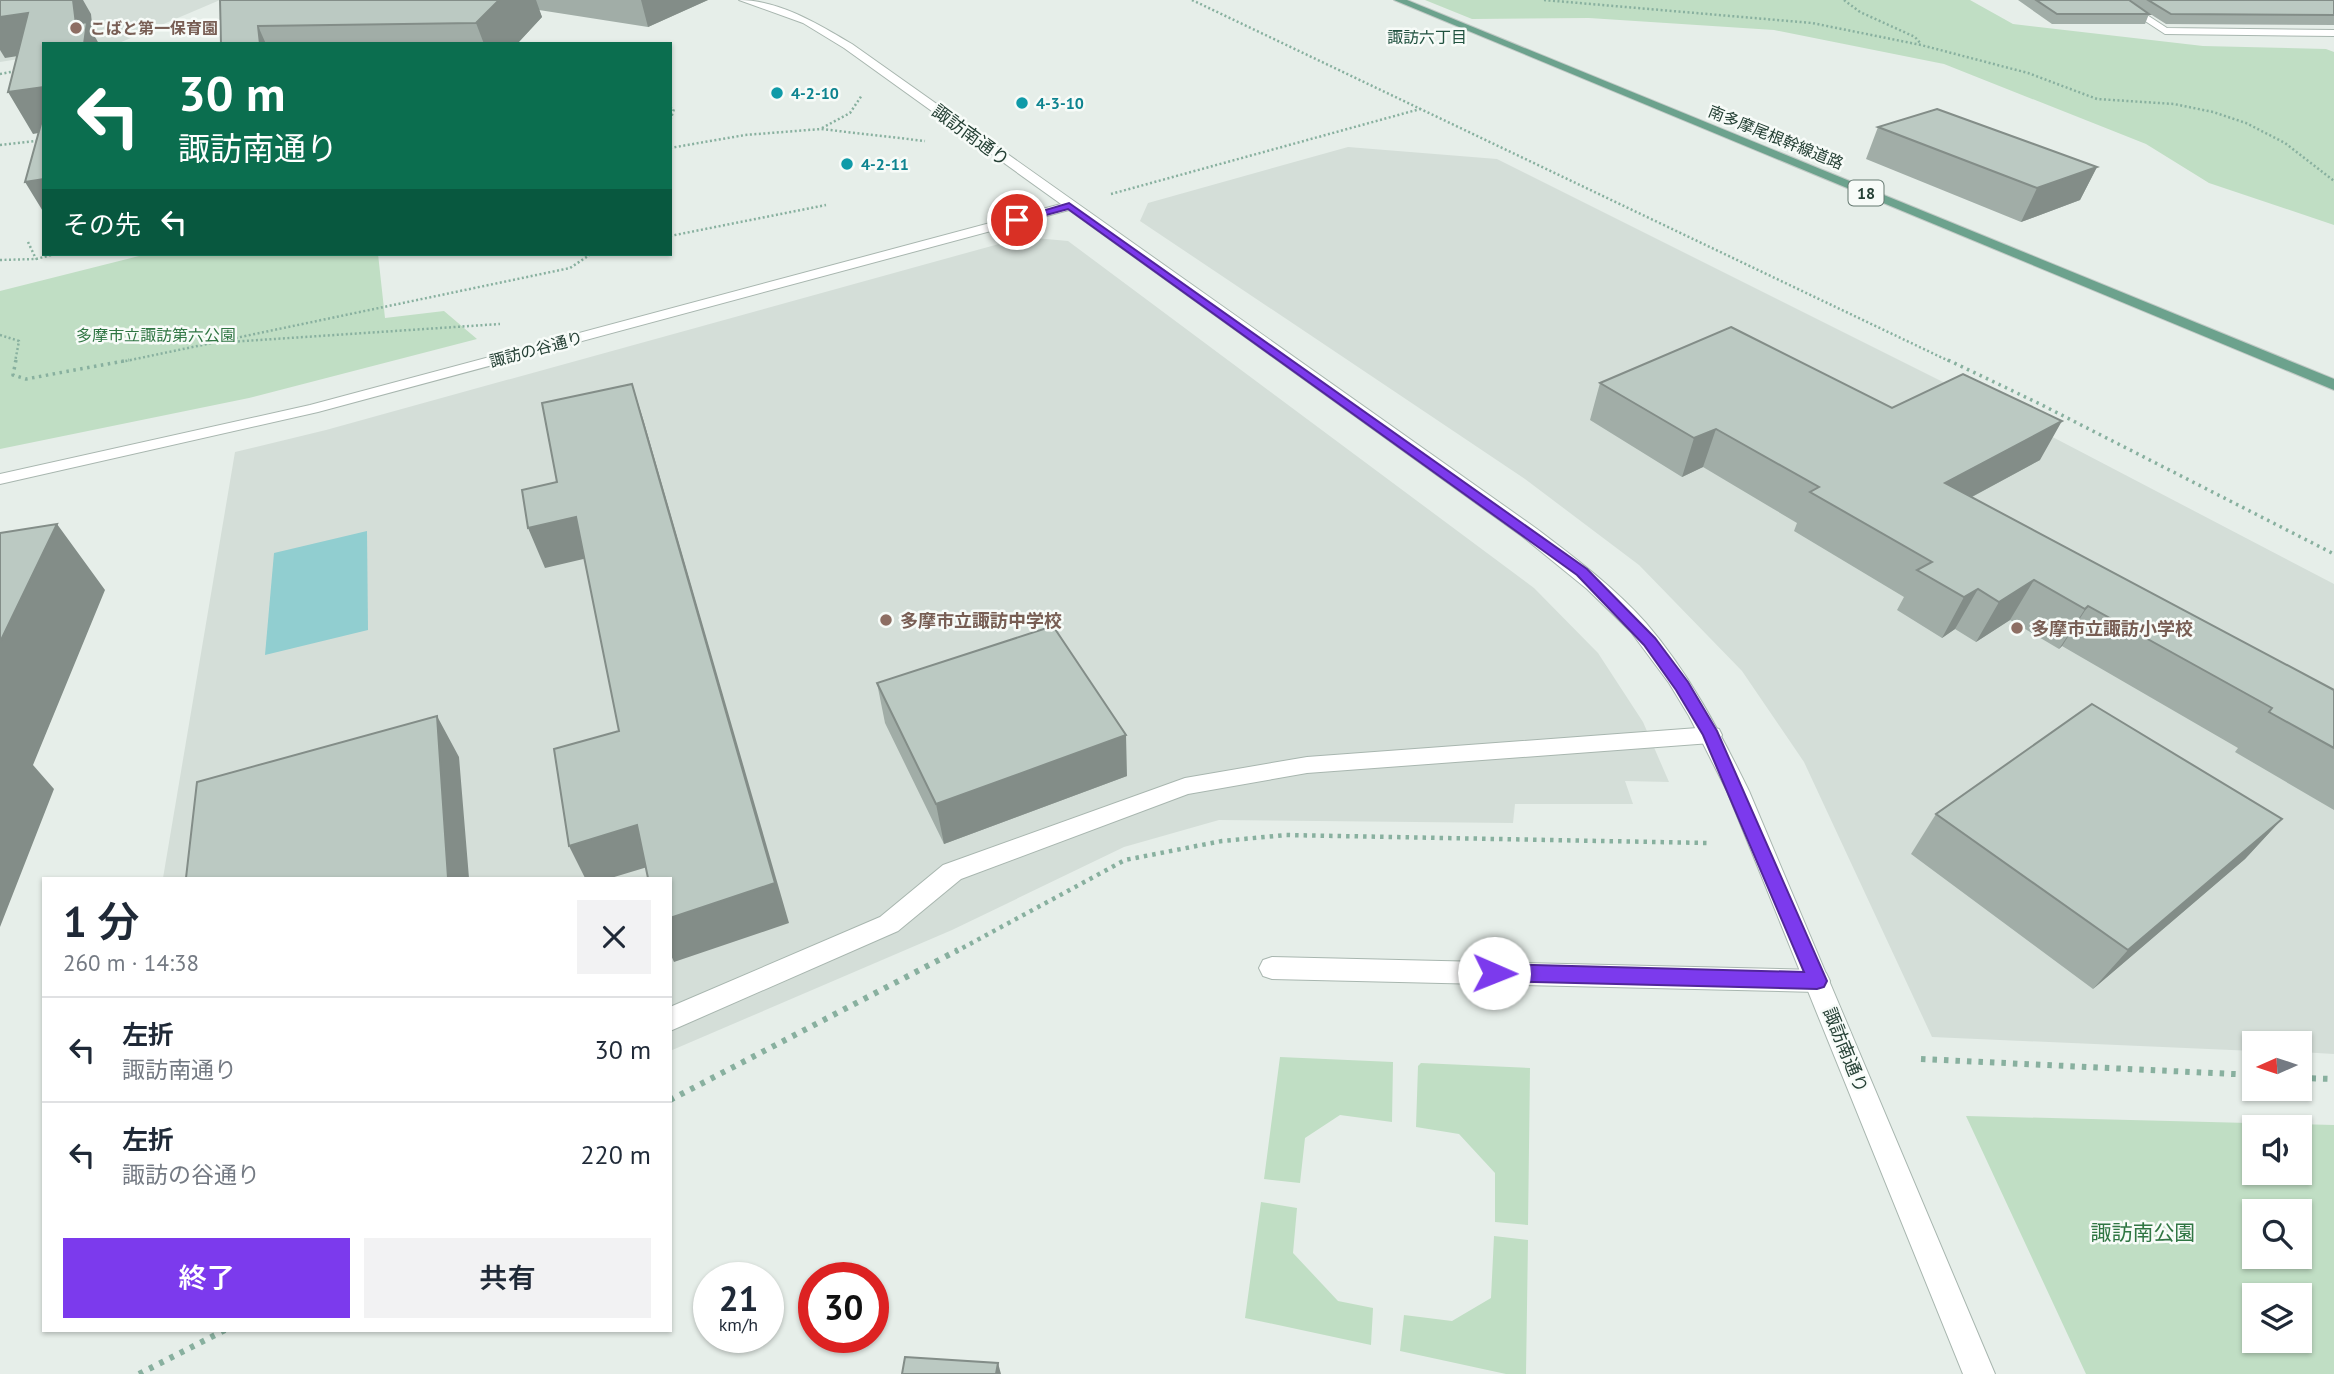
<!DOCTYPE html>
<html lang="ja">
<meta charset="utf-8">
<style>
body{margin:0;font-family:"PT Sans","Noto Sans JP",sans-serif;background:#f2f2f3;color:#1f2937;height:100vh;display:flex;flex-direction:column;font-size:26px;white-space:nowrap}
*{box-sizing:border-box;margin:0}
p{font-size:23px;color:#747a83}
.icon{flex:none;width:38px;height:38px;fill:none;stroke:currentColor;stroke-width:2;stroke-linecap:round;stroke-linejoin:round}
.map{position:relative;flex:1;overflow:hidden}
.side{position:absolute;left:42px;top:877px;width:630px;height:455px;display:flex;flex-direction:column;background:#fff;border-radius:0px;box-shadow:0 2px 5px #0004}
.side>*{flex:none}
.banner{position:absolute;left:42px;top:42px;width:630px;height:214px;border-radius:0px;box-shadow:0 2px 5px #0004;background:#0b6e4f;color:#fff;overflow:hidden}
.needle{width:46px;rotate:267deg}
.tools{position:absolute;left:2242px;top:1031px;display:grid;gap:14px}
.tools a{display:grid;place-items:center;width:70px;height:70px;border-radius:0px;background:#fff;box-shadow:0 2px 5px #0004;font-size:35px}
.speed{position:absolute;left:693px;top:1262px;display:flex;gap:14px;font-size:35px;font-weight:700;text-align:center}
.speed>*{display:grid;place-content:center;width:91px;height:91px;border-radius:50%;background:#fff;box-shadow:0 2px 5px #0004;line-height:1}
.speed small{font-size:18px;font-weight:400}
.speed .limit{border:10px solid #d22;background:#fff;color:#111}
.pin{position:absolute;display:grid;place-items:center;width:60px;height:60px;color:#fff;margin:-30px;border:4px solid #fff;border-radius:50%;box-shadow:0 2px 7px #0007}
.me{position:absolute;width:77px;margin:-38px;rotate:91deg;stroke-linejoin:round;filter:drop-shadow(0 0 5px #0008)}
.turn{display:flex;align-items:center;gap:24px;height:147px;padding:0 21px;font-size:32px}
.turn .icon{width:91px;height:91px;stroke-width:2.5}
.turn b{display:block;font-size:49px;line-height:60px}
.then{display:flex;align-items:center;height:66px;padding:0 21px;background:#0003;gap:14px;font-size:26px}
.round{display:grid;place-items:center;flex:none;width:74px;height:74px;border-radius:0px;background:#f2f2f3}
.overview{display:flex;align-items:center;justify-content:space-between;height:119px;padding:0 21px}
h1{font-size:42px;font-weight:600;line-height:52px}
.primary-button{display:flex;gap:14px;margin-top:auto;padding:14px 21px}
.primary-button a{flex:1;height:80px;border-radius:0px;background:#7c3aed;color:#fff;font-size:28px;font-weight:600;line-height:80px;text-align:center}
.primary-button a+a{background:#f2f2f3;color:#1f2937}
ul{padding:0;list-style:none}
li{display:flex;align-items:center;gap:21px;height:105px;padding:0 21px;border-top:2px solid #e0e1e3}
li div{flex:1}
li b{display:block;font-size:26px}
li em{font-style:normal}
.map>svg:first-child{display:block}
.built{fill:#d4ded8}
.green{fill:#c0dec4;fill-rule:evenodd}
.water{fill:#91ced0}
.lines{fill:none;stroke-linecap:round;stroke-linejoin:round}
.service-casing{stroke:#a8b6af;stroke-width:2}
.minor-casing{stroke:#a8b6af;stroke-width:2}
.tertiary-casing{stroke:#a8b6af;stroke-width:2}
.primary-casing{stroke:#c2cac6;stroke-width:2}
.path-far3{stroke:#88b09f;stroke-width:2.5;stroke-dasharray:2 2.5;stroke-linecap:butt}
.path-far2{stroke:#88b09f;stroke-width:3.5;stroke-dasharray:2.5 4.5;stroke-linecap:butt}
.path-far1{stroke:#88b09f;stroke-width:4.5;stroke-dasharray:3.5 5;stroke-linecap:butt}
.path{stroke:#88b09f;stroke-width:6;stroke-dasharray:4.5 7;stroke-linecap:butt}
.service{fill:#fff;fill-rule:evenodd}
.minor{fill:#fff;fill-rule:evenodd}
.tertiary{fill:#fff;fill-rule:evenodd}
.primary{fill:#6ca28d;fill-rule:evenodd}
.wall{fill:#a1ada7}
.shaded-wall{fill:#838d88}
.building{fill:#bbc9c2;stroke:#838d88;stroke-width:2}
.route{fill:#7c3aed;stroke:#51269a;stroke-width:2}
.education-dot{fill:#8d6e63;stroke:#f7fbf8;stroke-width:2.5}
.culture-dot{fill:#0f9aa8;stroke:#f7fbf8;stroke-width:2.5}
.labels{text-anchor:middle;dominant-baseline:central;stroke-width:5;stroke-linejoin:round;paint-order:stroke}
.far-education-label{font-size:16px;font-weight:bold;fill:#785e54;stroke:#f7fbf8;text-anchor:start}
.far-neighbourhood-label{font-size:16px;fill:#215240;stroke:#f7fbf8}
.far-culture-label{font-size:16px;font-weight:bold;fill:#0d838f;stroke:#f7fbf8;text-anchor:start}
.far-street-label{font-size:16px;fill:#254035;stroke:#f7fbf8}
.shield{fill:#f7fbf8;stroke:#647870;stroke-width:2}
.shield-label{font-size:16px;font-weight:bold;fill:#254035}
.far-park-label{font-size:16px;fill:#307643;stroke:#f7fbf8}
.street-label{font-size:18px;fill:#254035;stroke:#f7fbf8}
.education-label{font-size:18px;font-weight:bold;fill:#785e54;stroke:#f7fbf8;text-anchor:start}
.near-park-label{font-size:21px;fill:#307643;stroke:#f7fbf8}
</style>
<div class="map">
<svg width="2334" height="1374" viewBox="0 0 2334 1374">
<rect width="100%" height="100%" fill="#e6eee9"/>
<path class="built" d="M 79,0 L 220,0 L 119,43 L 44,44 L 44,55 L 0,62 L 0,14 Z
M 1348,147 L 1497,159 L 2043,432 L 2334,584 L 2334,1054 L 2300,1052 L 2300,1043 L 2254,1043 L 2254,1051 L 1932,1037 L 1804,762 L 1742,671 L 1639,565 L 1525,479 L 1140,221 L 1148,203 Z
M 1024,237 L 1068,241 L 1534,588 L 1598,653 L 1643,722 L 1669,782 L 1625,781 L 1633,804 L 1515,804 L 1513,823 L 1219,820 L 1124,847 L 952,930 L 670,1051 L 670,878 L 163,878 L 235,452 L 326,430 Z"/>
<path class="green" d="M 1425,0 L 1970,0 L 2013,24 L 2203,46 L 2326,49 L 2334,52 L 2334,225 L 2209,183 L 2146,144 L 1944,64 L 1774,30 L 1589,18 L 1472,19 Z
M 147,254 L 378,254 L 385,318 L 444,311 L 477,339 L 249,398 L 0,449 L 0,291 Z
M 1280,1057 L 1393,1062 L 1392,1122 L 1340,1115 L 1305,1138 L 1300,1183 L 1264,1179 Z
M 1421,1063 L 1530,1068 L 1528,1225 L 1495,1222 L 1495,1173 L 1459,1134 L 1416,1127 L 1418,1066 Z
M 1966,1116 L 2334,1125 L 2334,1374 L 2086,1374 ZM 2300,1127 L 2300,1172 L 2254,1172 L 2254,1127 ZM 2300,1211 L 2300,1256 L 2254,1256 L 2254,1211 ZM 2254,1295 L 2300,1295 L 2300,1340 L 2254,1340 Z
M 1261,1202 L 1297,1208 L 1293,1253 L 1338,1301 L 1373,1308 L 1371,1345 L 1245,1318 Z
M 1494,1236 L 1528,1240 L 1526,1374 L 1506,1374 L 1400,1351 L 1404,1315 L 1452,1321 L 1491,1298 Z"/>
<path class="water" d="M 367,531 L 368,630 L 265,655 L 274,553 Z"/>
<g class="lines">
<defs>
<path id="service" d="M 1711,727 L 1719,729 L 1722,735 L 1719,741 L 1711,743 L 1307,773 L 1188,794 L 961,879 L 898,931 L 670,1031 L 670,1007 L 880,917 L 943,865 L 1185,778 L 1307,757 Z"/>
<path id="minor" d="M 2113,0 L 2124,0 L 2167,28 L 2334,30 L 2334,36 L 2165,34 Z
M 1272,957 L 1817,970 L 1826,973 L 1830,981 L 1826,989 L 1817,992 L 1272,979 L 1263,976 L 1259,968 L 1263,960 Z"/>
<path id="tertiary" d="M 739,0 C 779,0 818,24 852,44 L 1537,529 C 1575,558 1614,587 1646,623 C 1689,673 1720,732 1749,791 L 1995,1374 L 1963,1374 L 1727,791 L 1689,716 L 1669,683 L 1631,632 L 1587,589 L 1523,537 L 1069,210 L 318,412 L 0,484 L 0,474 L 310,405 L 1061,204 L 844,48 L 803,23 Z"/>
<path id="primary" d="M 1394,0 L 1407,0 L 2334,379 L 2334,390 Z"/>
</defs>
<use href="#service" class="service-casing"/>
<use href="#minor" class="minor-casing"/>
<use href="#tertiary" class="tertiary-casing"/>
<use href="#primary" class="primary-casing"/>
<path class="path-far3" d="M 1192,0 L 1951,362
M 1544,0 L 1812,23 L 1921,45 L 2028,73 L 2097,99 L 2174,104 L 2213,112 L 2246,123 L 2285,143 L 2334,181
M 1844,0 L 1860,12 L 1915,37 L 1921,44
M 0,74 L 16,71
M 670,108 L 674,109 L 670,121
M 822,128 L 850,113 L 862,95
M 0,145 L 44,140
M 670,148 L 745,135 L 821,129 L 925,141
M 1111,194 L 1420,109
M 670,236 L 826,205
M 28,242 L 36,259
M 0,260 L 36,259 L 55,254
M 0,335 L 19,341 L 15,362
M 229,342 L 500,324
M 121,362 L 570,268 L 591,254"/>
<path class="path-far2" d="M 16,360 L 13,375 L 26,379 L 129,360
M 1948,360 L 2040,404 L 2334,554"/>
<path class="path-far1" d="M 955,952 L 1125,860 L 1222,841 L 1286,835 L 1708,843"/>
<path class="path" d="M 1921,1059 L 2254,1075
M 2300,1078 L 2334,1079
M 670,1100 L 958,950
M 139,1374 L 225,1330"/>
<use href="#service" class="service"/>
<use href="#minor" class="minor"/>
<use href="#tertiary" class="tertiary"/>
<use href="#primary" class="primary"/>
</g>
<path class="wall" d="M 220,0 L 708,0 L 648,27 L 539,10 L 542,17 L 517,44 L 221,44 Z
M 2018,0 L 2334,0 L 2334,25 L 2166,24 L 2144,10 L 2149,14 L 2145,24 L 2052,24 Z
M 1878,127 L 2097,167 L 2080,200 L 2021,222 L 1866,159 Z
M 1600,383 L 1892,408 L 2040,460 L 1972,497 L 2334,690 L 2334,810 L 2235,752 L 2238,748 L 2062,646 L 2059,649 L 2010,620 L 1976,642 L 1955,629 L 1942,638 L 1897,610 L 1904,597 L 1794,531 L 1797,523 L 1703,467 L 1682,477 L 1590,420 Z
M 877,683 L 1127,776 L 944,844 L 885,723 Z
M 1936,814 L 2282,819 L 2245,859 L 2093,989 L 1911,854 Z"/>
<path class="shaded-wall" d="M 71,0 L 83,0 L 91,14 L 93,33 L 99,44 L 84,44 L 76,24 Z
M 499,0 L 536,0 L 542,17 L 517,44 L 484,44 L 476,23 Z
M 641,0 L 708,0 L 648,27 Z
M 28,13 L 44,52 L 5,58 L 0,50 L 0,17 Z
M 258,26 L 266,44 L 260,44 Z
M 44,87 L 44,132 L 33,134 L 8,92 Z
M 2097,167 L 2080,200 L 2021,222 L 2037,188 Z
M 44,179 L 44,213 L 25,182 Z
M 632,384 L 644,422 L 789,923 L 674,962 L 670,953 L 670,918 Z
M 2062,421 L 2040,460 L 1925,522 L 1945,483 Z
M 1716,429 L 1703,467 L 1682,477 L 1694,438 Z
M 576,517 L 592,557 L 545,568 L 528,528 Z
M 57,524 L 105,590 L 33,765 L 54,789 L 0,927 L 0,642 Z
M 2034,580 L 2010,620 L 1976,642 L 1999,602 Z
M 1978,589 L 1955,629 L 1942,638 L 1964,597 Z
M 2088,606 L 2062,646 L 2059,649 L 2085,609 Z
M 437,716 L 459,757 L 469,878 L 448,878 Z
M 1126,735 L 1127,776 L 944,844 L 936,804 Z
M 2282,819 L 2245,859 L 2093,989 L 2128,950 Z
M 637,825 L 654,865 L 611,878 L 585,878 L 569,846 Z
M 998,1363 L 1001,1374 L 996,1374 Z"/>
<path class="building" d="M 0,0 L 73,0 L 76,24 L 87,22 L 84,44 L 44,44 L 44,87 L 8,92 L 28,13 L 0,17 Z
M 220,0 L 499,0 L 476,23 L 258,26 L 260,44 L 221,44 Z
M 2036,0 L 2129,0 L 2149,14 L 2057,14 Z
M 2148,0 L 2334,0 L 2334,15 L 2171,14 Z
M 1937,109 L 2097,167 L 2037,188 L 1878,127 Z
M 44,113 L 44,179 L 25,182 Z
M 1731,327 L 1892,408 L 1963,374 L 2062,421 L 1945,483 L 2334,690 L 2334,748 L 2269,712 L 2272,708 L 2088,606 L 2085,609 L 2034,580 L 1999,602 L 1978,589 L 1964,597 L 1917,570 L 1932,562 L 1810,492 L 1819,487 L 1716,429 L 1694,438 L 1600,383 Z
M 632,384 L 775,883 L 670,918 L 670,878 L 648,878 L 637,825 L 569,846 L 554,749 L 619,731 L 576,517 L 528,528 L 522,490 L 557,482 L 542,403 Z
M 57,524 L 0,642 L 0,533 Z
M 1053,626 L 1126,735 L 936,804 L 877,683 Z
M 2092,704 L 2282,819 L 2128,950 L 1936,814 Z
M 437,716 L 448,878 L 186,878 L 197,782 Z
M 905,1357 L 998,1363 L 996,1374 L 902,1374 Z"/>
<path class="route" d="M 1069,203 L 1587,569 L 1655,638 L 1688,682 L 1717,731 L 1827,981 L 1824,987 L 1817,989 L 1494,981 L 1487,979 L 1484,973 L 1487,967 L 1494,964 L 1804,972 L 1703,735 L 1676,690 L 1644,645 L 1577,575 L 1068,209 L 1017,223 L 1012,220 Z"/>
<g class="education-dot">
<circle cx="76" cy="28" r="7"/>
<circle cx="886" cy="620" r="7"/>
<circle cx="2017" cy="628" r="7"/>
</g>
<g class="culture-dot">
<circle cx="777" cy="93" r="7"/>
<circle cx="1022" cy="103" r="7"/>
<circle cx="847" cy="164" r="7"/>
</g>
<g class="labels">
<g class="far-education-label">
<text x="90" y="28">こばと第一保育園</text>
</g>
<g class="far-neighbourhood-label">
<text x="1427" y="37">諏訪六丁目</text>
</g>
<g class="far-culture-label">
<text x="791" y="93">4-2-10</text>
<text x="1036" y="103">4-3-10</text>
<text x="861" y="164">4-2-11</text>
</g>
<g class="far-street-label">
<text transform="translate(1776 137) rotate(22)">南多摩尾根幹線道路</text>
<text transform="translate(536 349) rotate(-15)">諏訪の谷通り</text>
</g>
<rect class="shield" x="1848.5" y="180.5" width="35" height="25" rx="5"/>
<g class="shield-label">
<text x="1866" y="193">18</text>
</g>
<g class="far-park-label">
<text x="156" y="335">多摩市立諏訪第六公園</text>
</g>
<g class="street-label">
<text transform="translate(971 135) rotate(36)">諏訪南通り</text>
<text transform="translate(1846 1050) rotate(68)">諏訪南通り</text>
</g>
<g class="education-label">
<text x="900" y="620">多摩市立諏訪中学校</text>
<text x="2031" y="628">多摩市立諏訪小学校</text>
</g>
<g class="near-park-label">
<text x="2143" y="1232">諏訪南公園</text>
</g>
</g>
</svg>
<div class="tools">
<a><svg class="needle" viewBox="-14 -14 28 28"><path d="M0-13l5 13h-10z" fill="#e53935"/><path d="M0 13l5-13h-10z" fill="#747a83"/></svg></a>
<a><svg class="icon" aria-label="sound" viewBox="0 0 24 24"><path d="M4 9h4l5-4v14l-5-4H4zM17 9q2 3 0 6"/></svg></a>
<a><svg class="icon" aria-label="search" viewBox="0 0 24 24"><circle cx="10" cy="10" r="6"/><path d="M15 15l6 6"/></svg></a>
<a><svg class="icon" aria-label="layers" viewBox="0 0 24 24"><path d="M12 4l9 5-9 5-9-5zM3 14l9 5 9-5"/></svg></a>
</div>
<div class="speed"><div>21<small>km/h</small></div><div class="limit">30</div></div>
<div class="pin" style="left:1017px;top:220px;background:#d93025"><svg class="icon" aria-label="arrive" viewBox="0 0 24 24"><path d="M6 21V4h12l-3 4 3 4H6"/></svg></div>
<svg class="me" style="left:1494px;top:973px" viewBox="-20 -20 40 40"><circle r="19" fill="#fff"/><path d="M0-13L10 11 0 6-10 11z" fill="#7c3aed"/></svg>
<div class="banner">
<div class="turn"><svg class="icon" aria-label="left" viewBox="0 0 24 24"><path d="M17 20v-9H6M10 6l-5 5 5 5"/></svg><div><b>30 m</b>諏訪南通り</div></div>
<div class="then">その先<svg class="icon" aria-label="left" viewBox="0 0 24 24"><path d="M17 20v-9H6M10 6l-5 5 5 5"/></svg></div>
</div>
<section class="side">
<div class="overview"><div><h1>1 分</h1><p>260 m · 14:38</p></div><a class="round"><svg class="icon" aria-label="close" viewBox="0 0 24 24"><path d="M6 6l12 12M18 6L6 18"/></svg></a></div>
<ul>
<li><svg class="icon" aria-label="left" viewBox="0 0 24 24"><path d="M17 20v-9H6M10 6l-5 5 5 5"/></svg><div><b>左折</b><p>諏訪南通り</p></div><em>30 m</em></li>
<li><svg class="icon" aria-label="left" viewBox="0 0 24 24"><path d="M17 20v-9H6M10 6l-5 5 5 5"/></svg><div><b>左折</b><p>諏訪の谷通り</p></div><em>220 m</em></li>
</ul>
<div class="primary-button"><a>終了</a><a>共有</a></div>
</section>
</div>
